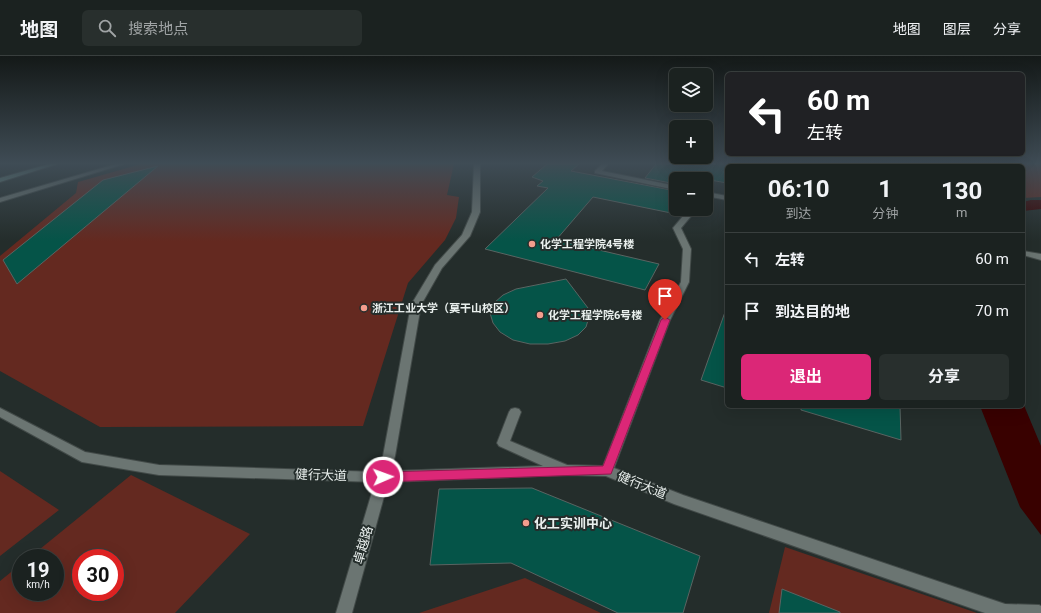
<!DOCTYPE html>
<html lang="zh">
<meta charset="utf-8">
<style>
body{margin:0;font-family:Roboto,"Noto Sans SC",sans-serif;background:#282f2d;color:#f1f3f6;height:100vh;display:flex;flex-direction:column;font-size:15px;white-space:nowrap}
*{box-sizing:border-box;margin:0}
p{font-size:13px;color:#a0a4a5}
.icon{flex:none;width:22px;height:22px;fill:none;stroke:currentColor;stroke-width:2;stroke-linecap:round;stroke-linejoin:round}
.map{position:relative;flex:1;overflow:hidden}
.sheet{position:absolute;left:725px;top:108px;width:300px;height:244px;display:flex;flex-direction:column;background:#1b2220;border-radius:6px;box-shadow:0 4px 16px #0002,0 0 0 1px #393f3e}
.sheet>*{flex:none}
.hud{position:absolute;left:725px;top:16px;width:300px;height:84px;border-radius:6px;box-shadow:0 4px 16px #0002,0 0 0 1px #393f3e;background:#202124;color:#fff;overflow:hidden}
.controls{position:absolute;left:669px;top:12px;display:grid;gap:8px}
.controls a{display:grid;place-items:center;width:44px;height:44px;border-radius:6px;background:#1b2220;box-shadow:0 4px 16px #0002,0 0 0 1px #393f3e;font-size:20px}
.speed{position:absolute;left:12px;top:493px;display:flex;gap:8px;font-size:20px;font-weight:700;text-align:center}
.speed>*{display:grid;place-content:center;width:52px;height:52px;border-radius:50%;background:#1b2220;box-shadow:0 4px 16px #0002,0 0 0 1px #393f3e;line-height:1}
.speed small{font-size:10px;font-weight:400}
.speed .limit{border:6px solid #d22;background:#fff;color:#111}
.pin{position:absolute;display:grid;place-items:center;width:34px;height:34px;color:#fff;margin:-41px -17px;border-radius:50% 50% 50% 0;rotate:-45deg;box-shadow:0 0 4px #0007}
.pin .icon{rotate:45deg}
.me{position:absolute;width:44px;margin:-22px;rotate:88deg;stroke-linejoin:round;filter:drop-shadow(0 0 3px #0008)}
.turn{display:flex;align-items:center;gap:14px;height:84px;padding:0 16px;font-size:18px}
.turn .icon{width:52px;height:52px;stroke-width:2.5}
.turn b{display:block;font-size:28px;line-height:34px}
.eta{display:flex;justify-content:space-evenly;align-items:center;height:68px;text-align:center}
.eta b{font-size:24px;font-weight:700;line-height:28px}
.cta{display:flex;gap:8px;margin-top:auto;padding:8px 16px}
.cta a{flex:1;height:46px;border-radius:6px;background:#db2777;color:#fff;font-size:16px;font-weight:700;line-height:46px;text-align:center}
.cta a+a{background:#282f2d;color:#f1f3f6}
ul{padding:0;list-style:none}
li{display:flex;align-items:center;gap:12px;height:52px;padding:0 16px;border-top:1px solid #393f3e}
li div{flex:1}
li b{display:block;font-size:15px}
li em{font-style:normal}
header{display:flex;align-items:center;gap:24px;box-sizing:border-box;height:56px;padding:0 20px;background:#1b2220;border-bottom:1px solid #393f3e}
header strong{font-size:19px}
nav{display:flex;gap:22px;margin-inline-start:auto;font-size:14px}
.search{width:280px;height:36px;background:#282f2d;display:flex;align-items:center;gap:10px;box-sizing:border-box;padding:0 14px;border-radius:6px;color:#a0a4a5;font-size:15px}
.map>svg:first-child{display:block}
.green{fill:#642920;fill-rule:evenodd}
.water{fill:#390100}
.building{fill:#055448;stroke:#5a6462}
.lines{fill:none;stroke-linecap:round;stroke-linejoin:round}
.street-casing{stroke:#424a48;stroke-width:2}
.secondary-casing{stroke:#424a48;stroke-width:2}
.street{fill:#6b7572;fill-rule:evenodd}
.secondary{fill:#6b9088;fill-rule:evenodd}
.route{fill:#db2777;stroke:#8e194d}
.poi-dot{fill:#f49d8d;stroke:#242d2b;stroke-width:1.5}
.labels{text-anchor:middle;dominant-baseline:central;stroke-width:4;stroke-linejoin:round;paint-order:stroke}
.poi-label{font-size:11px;font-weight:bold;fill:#eaf0ee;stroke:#242d2b;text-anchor:start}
.near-street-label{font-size:13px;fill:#eaf0ee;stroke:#242d2b}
.near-poi-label{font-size:13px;font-weight:bold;fill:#eaf0ee;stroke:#242d2b;text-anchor:start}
</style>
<header>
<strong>地图</strong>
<div class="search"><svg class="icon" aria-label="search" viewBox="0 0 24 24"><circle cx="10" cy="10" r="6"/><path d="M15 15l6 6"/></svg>搜索地点</div>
<nav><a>地图</a><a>图层</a><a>分享</a></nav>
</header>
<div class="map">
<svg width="1041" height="557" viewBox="0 0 1041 557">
<rect width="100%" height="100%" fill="#242d2b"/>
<path class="green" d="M 141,108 L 454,108 L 447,139 L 459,141 L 456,162 L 445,184 L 408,227 L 363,370 L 100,371 L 0,315 L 0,200 L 76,137 L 78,126 Z
M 825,108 L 1041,108 L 1041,141 L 1023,142 L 1023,110 L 829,110 Z
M 0,415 L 59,454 L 0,500 Z
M 131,419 L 250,478 L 175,557 L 0,557 L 0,525 L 21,508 L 21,536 L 55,536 L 55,502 L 29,502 ZM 81,502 L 115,502 L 115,536 L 81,536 Z
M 785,491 L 977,557 L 769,557 Z
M 525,522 L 601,557 L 419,557 Z"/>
<path class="water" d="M 1031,144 L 1041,144 L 1041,153 L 1023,155 L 1023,146 Z
M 1023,347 L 1041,390 L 1041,479 L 1020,451 L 980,350 L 1023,350 Z"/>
<path class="building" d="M 547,108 L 579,108 L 571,115 L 676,135 L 676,158 L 593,141 L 556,184 L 659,208 L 645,234 L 485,193 L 548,132 L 537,130 L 543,125 L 532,121 Z
M 656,108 L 726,108 L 727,127 L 676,118 L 676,128 L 645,122 Z
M 158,110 L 17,228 L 3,204 L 103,124 Z
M 566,223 L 588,252 L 589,261 L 586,271 L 578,279 L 565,285 L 548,288 L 530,288 L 513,284 L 500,276 L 493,267 L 490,257 L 494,247 L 503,239 L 516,233 Z
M 725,256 L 727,257 L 727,332 L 701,324 Z
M 801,350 L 900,350 L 901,384 L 801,354 Z
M 532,432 L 700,500 L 683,557 L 618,557 L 511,507 L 430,509 L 439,433 Z
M 782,533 L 840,556 L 840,557 L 779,557 Z"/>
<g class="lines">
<defs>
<path id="street" d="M 116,108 L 124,108 L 0,146 L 0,142 Z
M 474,108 L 480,108 L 480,156 L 470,180 L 442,212 L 421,249 L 395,400 L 391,415 L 543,410 L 499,390 L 497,387 L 509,356 L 511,353 L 515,352 L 519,353 L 521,356 L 510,385 L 567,409 L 603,410 L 660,264 L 681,226 L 683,193 L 673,172 L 689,153 L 697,153 L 681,172 L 691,193 L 689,226 L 670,264 L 614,412 L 683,439 L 1005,548 L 1039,549 L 1041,550 L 1041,557 L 985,557 L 674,448 L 606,420 L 568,419 L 388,426 L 352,557 L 336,557 L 375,426 L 159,419 L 82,406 L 0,361 L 0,352 L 85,396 L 159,409 L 378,416 L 383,400 L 411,249 L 435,209 L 462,179 L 472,156 Z
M 602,108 L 608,108 L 602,115 L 676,130 L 676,134 L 595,117 L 595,115 Z
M 706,136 L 727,140 L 727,144 L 706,140 Z
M 1023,195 L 1041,198 L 1041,204 L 1023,199 Z"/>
<path id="secondary" d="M 49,108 L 57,108 L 0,126 L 0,122 Z"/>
</defs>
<use href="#street" class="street-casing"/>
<use href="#secondary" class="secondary-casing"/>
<use href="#street" class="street"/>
<use href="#secondary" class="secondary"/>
</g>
<linearGradient id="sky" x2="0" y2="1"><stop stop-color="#141918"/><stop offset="0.58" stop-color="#3f4c55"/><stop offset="1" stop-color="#3f4c55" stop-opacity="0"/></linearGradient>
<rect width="1041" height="185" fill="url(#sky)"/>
<path class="route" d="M 665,261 L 670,264 L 611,418 L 383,426 L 378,425 L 377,421 L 378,418 L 383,416 L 603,410 L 661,264 Z"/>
<g class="poi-dot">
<circle cx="532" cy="188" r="4"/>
<circle cx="364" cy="252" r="4"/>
<circle cx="540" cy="259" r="4"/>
<circle cx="526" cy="467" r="4"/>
</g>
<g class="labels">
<g class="poi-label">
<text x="540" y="188">化学工程学院4号楼</text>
<text x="372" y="252">浙江工业大学（莫干山校区）</text>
<text x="548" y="259">化学工程学院6号楼</text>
</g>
<g class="near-street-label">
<text transform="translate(321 419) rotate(2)">健行大道</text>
<text transform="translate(642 429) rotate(22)">健行大道</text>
<text transform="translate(363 489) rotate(-74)">卓越路</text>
</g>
<g class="near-poi-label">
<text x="534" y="467">化工实训中心</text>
</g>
</g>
</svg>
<div class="controls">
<a><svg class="icon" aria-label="layers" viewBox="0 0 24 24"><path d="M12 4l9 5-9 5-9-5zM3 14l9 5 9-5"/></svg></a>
<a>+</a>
<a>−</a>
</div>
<div class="speed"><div>19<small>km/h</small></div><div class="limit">30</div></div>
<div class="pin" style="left:665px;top:264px;background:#d93025"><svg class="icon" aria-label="arrive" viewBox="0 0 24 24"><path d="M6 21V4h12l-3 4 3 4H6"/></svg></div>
<svg class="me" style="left:383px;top:421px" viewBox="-20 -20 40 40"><circle r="17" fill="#db2777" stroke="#fff" stroke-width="3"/><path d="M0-11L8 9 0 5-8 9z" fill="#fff"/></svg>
<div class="hud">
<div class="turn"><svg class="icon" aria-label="left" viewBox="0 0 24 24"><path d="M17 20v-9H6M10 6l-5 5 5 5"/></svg><div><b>60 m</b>左转</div></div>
</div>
<section class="sheet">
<div class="eta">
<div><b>06:10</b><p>到达</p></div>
<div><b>1</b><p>分钟</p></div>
<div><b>130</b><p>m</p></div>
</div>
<ul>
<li><svg class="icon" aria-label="left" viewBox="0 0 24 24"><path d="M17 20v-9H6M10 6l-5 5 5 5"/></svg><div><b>左转</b></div><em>60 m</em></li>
<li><svg class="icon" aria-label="arrive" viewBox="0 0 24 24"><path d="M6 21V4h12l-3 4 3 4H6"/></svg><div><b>到达目的地</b></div><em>70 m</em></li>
</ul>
<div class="cta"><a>退出</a><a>分享</a></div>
</section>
</div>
